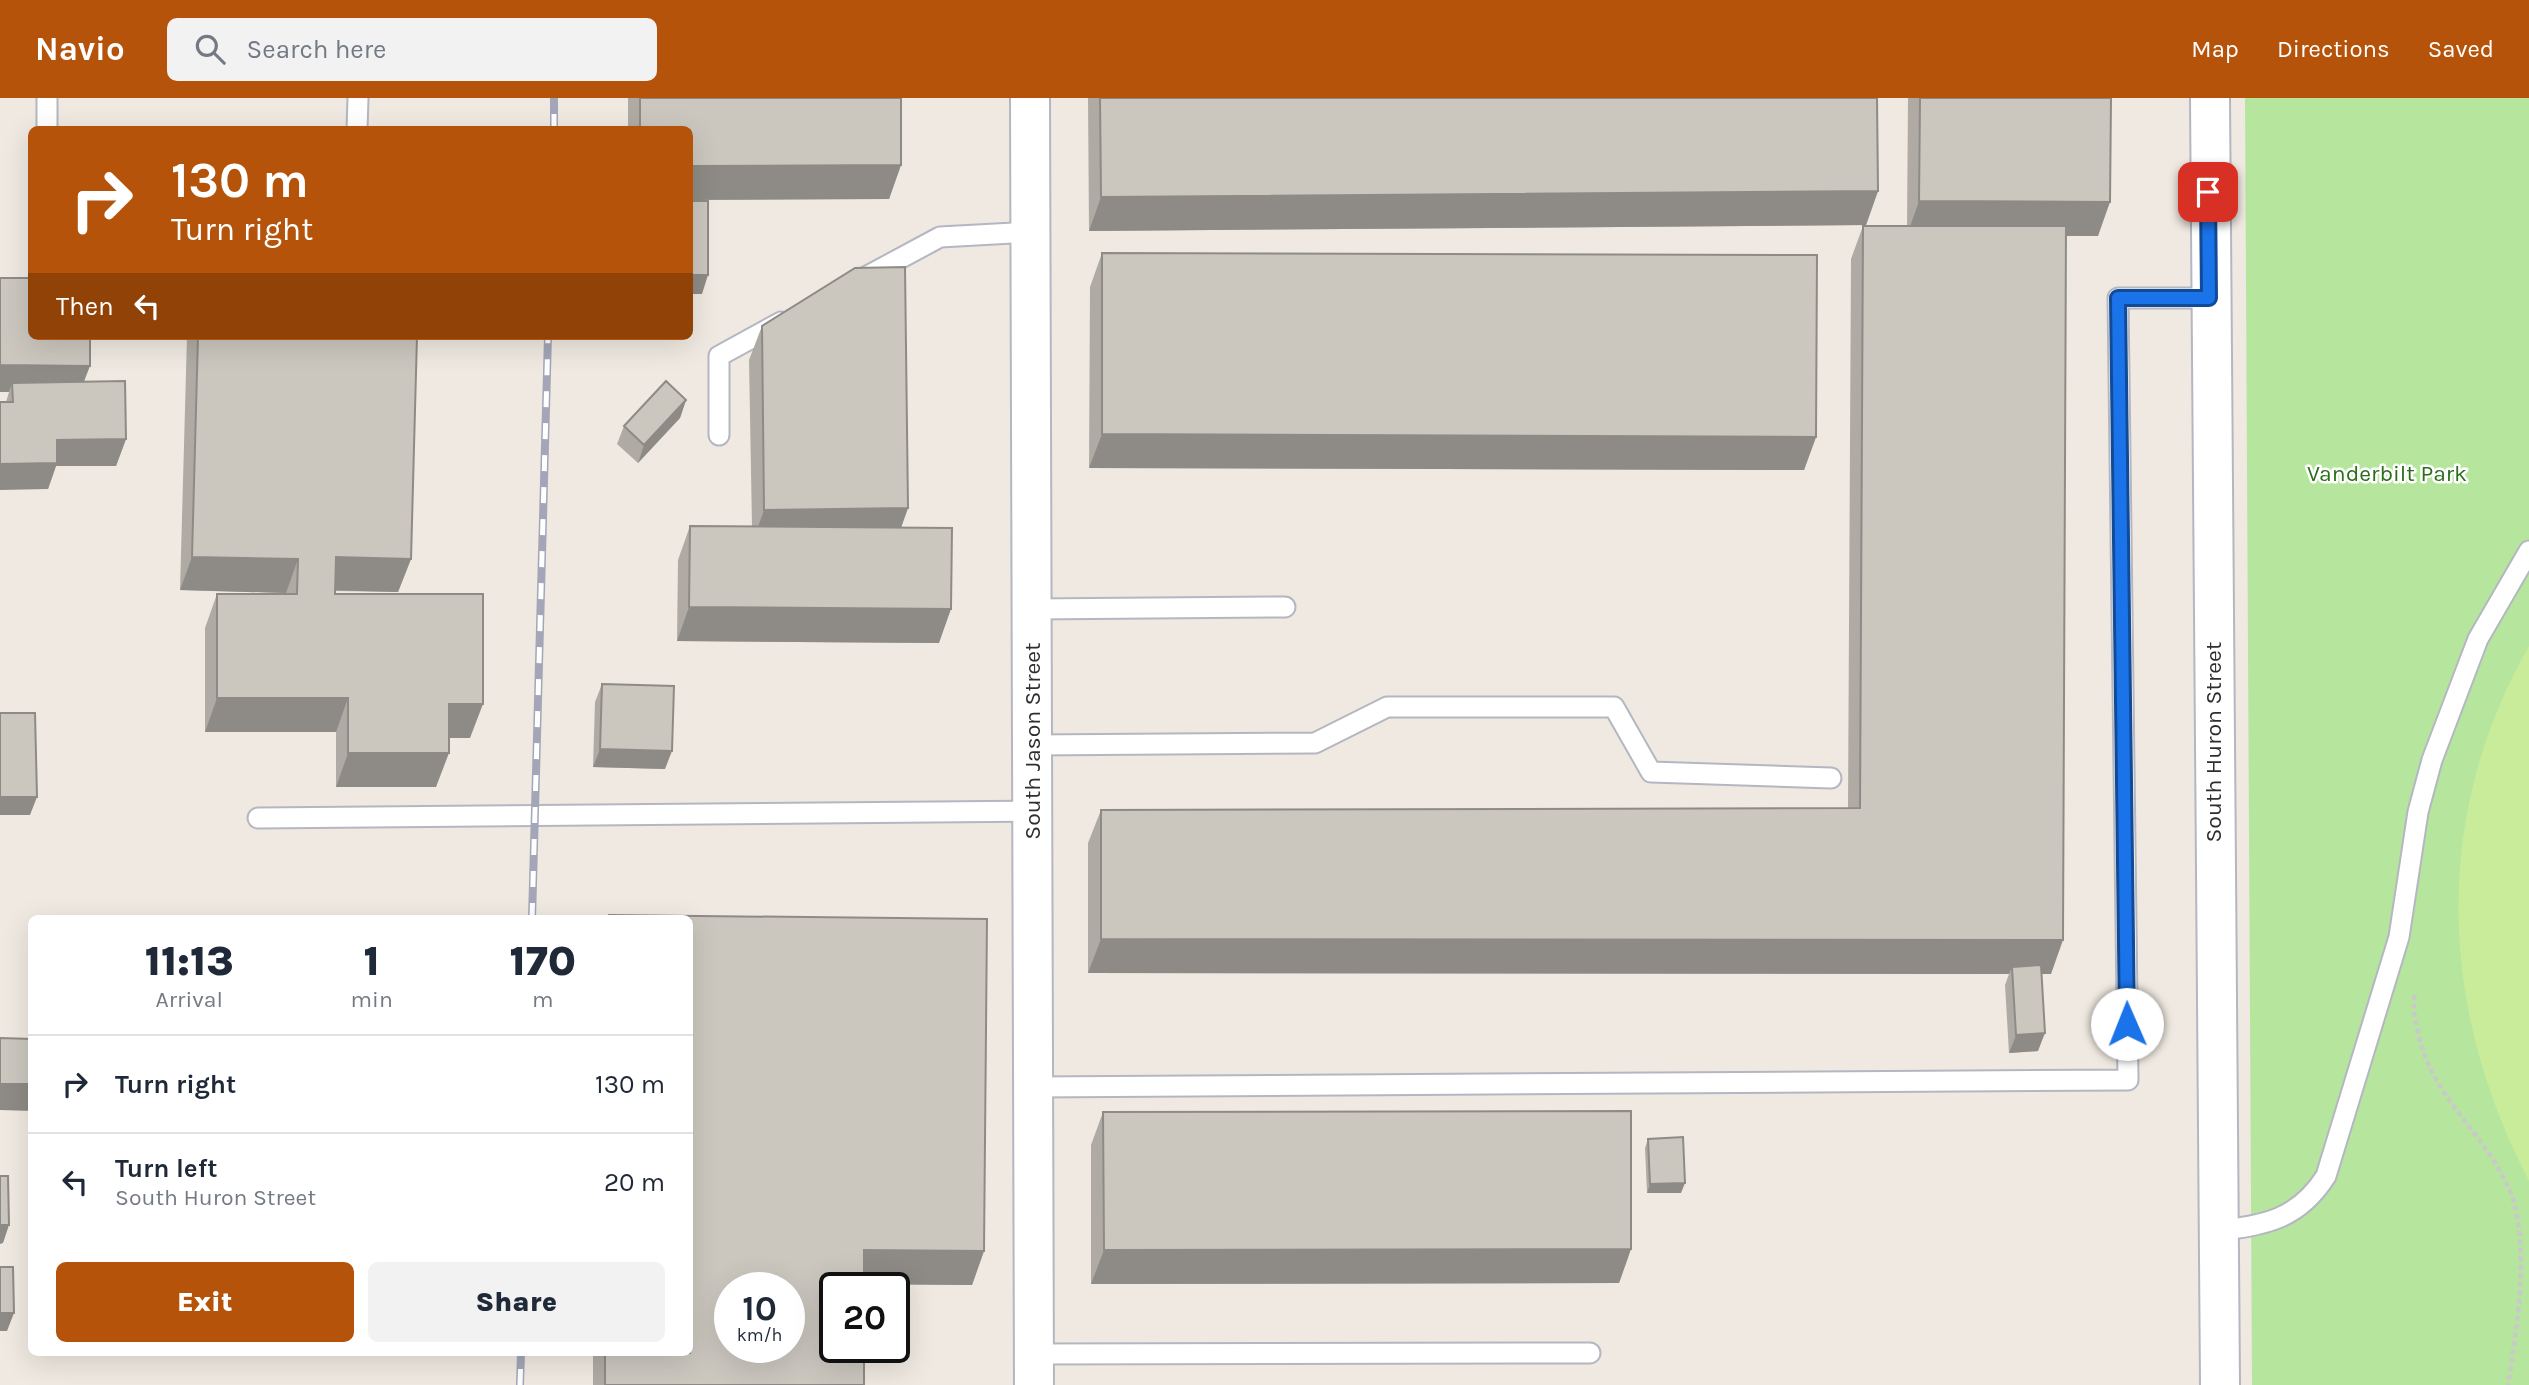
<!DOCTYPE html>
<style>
body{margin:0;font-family:Karla,sans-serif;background:#f2f2f3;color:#1f2937;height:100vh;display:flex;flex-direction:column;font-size:26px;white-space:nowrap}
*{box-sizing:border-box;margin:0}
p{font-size:23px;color:#747a83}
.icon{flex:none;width:38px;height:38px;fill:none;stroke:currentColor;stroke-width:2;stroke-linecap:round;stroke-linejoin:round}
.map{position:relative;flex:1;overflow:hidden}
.sheet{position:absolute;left:28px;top:817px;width:665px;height:441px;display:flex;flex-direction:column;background:#fff;border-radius:10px;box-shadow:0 7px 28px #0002}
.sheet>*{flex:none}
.banner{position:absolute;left:28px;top:28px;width:665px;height:214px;border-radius:10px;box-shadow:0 7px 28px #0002;background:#b45309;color:#fff;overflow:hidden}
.speed{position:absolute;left:714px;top:1174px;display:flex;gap:14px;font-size:35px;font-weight:700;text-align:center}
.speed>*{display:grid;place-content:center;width:91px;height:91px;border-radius:50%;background:#fff;box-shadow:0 7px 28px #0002;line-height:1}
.speed small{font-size:18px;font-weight:400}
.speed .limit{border:4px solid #111;border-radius:10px;background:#fff;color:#111}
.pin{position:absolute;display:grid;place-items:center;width:60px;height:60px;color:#fff;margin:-30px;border-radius:14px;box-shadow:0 4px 10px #0006}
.me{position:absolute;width:77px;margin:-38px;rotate:359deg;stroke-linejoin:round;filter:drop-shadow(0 0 5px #0008)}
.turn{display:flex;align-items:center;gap:24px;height:147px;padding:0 28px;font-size:32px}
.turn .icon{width:91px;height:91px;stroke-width:2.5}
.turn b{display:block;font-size:49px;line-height:60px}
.then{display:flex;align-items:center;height:66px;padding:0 28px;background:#0003;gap:14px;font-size:26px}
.eta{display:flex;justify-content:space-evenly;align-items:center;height:119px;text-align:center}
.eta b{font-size:42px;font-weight:800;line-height:49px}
.primary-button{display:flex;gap:14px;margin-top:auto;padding:14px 28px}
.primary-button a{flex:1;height:80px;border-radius:10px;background:#b45309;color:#fff;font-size:28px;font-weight:800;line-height:80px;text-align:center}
.primary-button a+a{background:#f2f2f3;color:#1f2937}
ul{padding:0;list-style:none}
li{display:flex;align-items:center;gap:21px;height:98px;padding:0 28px;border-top:2px solid #e0e1e3}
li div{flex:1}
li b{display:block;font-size:26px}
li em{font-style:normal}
header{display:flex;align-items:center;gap:42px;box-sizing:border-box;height:98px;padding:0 35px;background:#b45309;color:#fff}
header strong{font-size:33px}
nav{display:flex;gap:38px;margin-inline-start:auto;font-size:24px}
.search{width:490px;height:63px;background:#f2f2f3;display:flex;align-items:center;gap:18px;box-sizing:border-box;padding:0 24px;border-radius:10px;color:#747a83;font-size:26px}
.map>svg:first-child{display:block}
.green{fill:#b6e59e}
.pitch{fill:#c9ec9a}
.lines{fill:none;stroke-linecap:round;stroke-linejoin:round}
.lane-casing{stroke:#b4b7c1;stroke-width:23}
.street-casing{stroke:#b4b7c1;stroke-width:42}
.secondary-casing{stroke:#b4b7c1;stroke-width:42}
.path{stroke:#c9c9c9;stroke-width:4.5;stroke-dasharray:5 3.5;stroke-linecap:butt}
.lane{stroke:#fff;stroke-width:19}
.street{stroke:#fff;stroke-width:38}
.secondary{stroke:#fff;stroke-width:38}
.rail-casing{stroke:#a3a6b8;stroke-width:8}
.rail{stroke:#fff;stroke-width:5;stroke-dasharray:16;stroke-linecap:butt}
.wall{fill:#afaba4;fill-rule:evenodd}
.shaded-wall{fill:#8e8b86}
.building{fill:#cbc7bf;stroke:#8e8b86;stroke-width:2;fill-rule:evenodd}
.route-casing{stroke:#114b97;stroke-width:18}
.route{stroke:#1a73e8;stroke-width:12}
.labels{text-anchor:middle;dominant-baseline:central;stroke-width:5;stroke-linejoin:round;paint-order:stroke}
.park-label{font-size:23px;fill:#2c6e1b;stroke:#fff}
.street-label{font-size:23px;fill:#2e2e2e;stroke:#fff}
</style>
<header>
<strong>Navio</strong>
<div class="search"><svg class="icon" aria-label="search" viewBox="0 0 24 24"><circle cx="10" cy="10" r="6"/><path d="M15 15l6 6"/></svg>Search here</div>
<nav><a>Map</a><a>Directions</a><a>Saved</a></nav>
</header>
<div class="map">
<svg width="2529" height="1287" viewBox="0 0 2529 1287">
<rect width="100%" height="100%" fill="#efe9e1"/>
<path class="green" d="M 2245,0 L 2529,0 L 2529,1287 L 2252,1287 Z"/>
<path class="pitch" d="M 2529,548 L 2529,1083 C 2439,911 2431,719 2529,548 Z"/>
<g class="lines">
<defs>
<path id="lane" d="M 47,32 L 47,0
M 357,32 L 358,0
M 860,182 L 940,139 L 1031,134
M 719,337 L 719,258 L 781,224
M 1032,511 L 1285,509
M 1032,647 L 1315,645 L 1387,609 L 1614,609 L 1651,674 L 1831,680
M 258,720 L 1032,713
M 1033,989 L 2128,982 L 2118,200 L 2209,200
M 2216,1133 C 2265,1127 2298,1122 2326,1078 L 2399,839 L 2418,714 L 2432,662 L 2478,541 L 2529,453
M 1033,1256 L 1590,1255"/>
<path id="street" d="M 2210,0 L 2220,1287"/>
<path id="secondary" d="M 1030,0 L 1034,1287"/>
</defs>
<use href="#lane" class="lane-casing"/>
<use href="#street" class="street-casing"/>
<use href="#secondary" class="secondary-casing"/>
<path class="path" d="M 2415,897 C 2412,911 2415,921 2418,934 C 2432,1003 2491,1039 2513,1101 C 2529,1158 2517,1229 2508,1287"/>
<use href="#lane" class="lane"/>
<use href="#street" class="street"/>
<use href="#secondary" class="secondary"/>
<defs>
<path id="rail" d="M 554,32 L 554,0
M 532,821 L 548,238
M 520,1287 L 521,1255"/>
</defs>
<use href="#rail" class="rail-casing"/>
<use href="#rail" class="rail"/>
</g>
<path class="wall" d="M 628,0 L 901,0 L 901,67 L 889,101 L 690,32 L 628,32 Z
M 1088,0 L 1877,0 L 1878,93 L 1866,127 L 1089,133 Z
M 1908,0 L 2111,0 L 2098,138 L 2066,138 L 2051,876 L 2041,876 L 2038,953 L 2009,955 L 2005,887 L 2009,876 L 1088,875 L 1088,745 L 1101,712 L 1848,710 L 1851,161 L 1863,128 L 1907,128 Z
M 1102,155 L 1816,339 L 1804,372 L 1089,370 L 1090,189 Z
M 0,180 L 84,284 L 126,341 L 116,368 L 56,368 L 48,391 L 6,304 L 9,294 Z
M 762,228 L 908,410 L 901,429 L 939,545 L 677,543 L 678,462 L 690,428 L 752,428 L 749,262 Z
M 187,238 L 417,238 L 411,461 L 398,494 L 335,493 L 335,496 L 470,640 L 449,640 L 436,689 L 336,689 L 336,634 L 205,634 L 205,530 L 217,496 L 286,496 L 286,495 L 180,492 Z
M 686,302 L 680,320 L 638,365 L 617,346 L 624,328 Z
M 602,586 L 665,671 L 593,669 L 595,604 Z
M 609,817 L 987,821 L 984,1153 L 972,1187 L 864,1186 L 864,1190 L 835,1190 L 835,1250 L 864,1250 L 864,1287 L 593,1287 L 593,1255 L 690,1255 L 690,821 L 607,821 ZM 730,1190 L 789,1190 L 789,1250 L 730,1250 Z
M 1103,1014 L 1631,1151 L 1619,1185 L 1091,1186 L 1091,1047 Z
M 1648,1041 L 1681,1095 L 1647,1095 L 1645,1050 Z"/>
<path class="shaded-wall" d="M 901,67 L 889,101 L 690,102 L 690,68 Z
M 1878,93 L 1866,127 L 1089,133 L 1101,99 Z
M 1919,103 L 2110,104 L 2098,138 L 1907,137 Z
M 690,177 L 708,177 L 702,196 L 690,196 Z
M 0,267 L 90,268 L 80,294 L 12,285 L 9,294 L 0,294 Z
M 686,302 L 680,320 L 638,365 L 644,347 Z
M 1102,336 L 1816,339 L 1804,372 L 1089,370 Z
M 126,341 L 116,368 L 56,368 L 48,391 L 0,392 L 0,366 L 57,342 Z
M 908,410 L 896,444 L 752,446 L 764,412 Z
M 192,459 L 298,461 L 286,495 L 180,492 Z
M 336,459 L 411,461 L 398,494 L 324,492 Z
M 689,509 L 951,511 L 939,545 L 677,543 Z
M 217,600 L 348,600 L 336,634 L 205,634 Z
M 449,606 L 483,606 L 470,640 L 436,640 Z
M 600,651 L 672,653 L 665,671 L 593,669 Z
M 348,655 L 449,655 L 436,689 L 336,689 Z
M 0,699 L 37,699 L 30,717 L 0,717 Z
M 1101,841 L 2063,842 L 2051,876 L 2012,876 L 2012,869 L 2009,876 L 1088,875 Z
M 2045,935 L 2038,953 L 2009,955 L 2016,937 Z
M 0,986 L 32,986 L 32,1013 L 0,1012 Z
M 1685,1085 L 1681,1095 L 1647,1095 L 1650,1086 Z
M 0,1127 L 9,1127 L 3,1145 L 0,1146 Z
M 1631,1151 L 1619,1185 L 1091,1186 L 1104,1152 Z
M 864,1152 L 984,1153 L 972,1187 L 852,1186 Z
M 0,1215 L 14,1215 L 7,1233 L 0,1233 Z"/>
<path class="building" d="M 640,0 L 901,0 L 901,67 L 690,68 L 690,32 L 640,32 Z
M 1100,0 L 1877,0 L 1878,93 L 1101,99 Z
M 1920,0 L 2111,0 L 2110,104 L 1919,103 Z
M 690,103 L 708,103 L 708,177 L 690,177 Z
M 1863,128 L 2066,128 L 2063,842 L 1101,841 L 1101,712 L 1860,710 Z
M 1102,155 L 1817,157 L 1816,339 L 1102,336 Z
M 905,169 L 908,410 L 764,412 L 762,228 L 855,170 Z
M 0,180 L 32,180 L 32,238 L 90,238 L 90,268 L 0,267 Z
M 198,238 L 417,238 L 411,461 L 336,459 L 335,496 L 483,496 L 483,606 L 449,606 L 449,655 L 348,655 L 348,600 L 217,600 L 217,496 L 297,496 L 298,461 L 192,459 Z
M 125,283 L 126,341 L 57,342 L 57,365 L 0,366 L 0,304 L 13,304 L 12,285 Z
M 666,283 L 686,302 L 644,347 L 624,328 Z
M 690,428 L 952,430 L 951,511 L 689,509 Z
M 602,586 L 674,588 L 672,653 L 600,651 Z
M 0,615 L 35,615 L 37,699 L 0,699 Z
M 609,817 L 987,821 L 984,1153 L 864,1152 L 864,1190 L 835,1190 L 835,1250 L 864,1250 L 864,1287 L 605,1287 L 605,1255 L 690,1255 L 690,821 L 609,821 ZM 730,1190 L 789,1190 L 789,1250 L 730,1250 Z
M 2041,867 L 2045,935 L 2016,937 L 2012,869 Z
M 0,940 L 32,941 L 32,986 L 0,986 Z
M 1631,1013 L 1631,1151 L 1104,1152 L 1103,1014 Z
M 1683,1039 L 1685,1085 L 1650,1086 L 1648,1041 Z
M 0,1078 L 8,1078 L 9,1127 L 0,1127 Z
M 0,1169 L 13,1169 L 14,1215 L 0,1215 Z"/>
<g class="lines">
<defs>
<path id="route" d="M 2127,926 L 2118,200 L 2209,200 L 2208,94"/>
</defs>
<use href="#route" class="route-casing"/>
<use href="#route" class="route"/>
</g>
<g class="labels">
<g class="park-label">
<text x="2387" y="375">Vanderbilt Park</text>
</g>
<g class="street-label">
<text transform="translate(1032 643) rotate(-90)">South Jason Street</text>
<text transform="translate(2213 644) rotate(-90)">South Huron Street</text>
</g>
</g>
</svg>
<div class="speed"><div>10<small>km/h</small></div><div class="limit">20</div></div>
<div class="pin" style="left:2208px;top:94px;background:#d93025"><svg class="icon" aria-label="arrive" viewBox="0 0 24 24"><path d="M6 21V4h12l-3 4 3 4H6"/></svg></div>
<svg class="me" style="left:2127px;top:926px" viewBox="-20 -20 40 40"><circle r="19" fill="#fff"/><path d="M0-13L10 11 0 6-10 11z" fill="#1a73e8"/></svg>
<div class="banner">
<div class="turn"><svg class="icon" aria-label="right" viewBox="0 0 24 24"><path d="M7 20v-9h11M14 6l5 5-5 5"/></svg><div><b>130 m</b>Turn right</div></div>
<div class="then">Then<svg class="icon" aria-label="left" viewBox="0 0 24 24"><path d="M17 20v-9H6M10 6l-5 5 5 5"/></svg></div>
</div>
<section class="sheet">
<div class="eta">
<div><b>11:13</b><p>Arrival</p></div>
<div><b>1</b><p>min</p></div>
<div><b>170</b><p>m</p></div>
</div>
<ul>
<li><svg class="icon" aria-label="right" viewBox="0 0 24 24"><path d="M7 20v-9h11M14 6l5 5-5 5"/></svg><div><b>Turn right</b></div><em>130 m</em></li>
<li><svg class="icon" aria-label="left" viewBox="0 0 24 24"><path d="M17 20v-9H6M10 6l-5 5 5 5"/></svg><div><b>Turn left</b><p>South Huron Street</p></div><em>20 m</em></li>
</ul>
<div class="primary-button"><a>Exit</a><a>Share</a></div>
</section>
</div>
